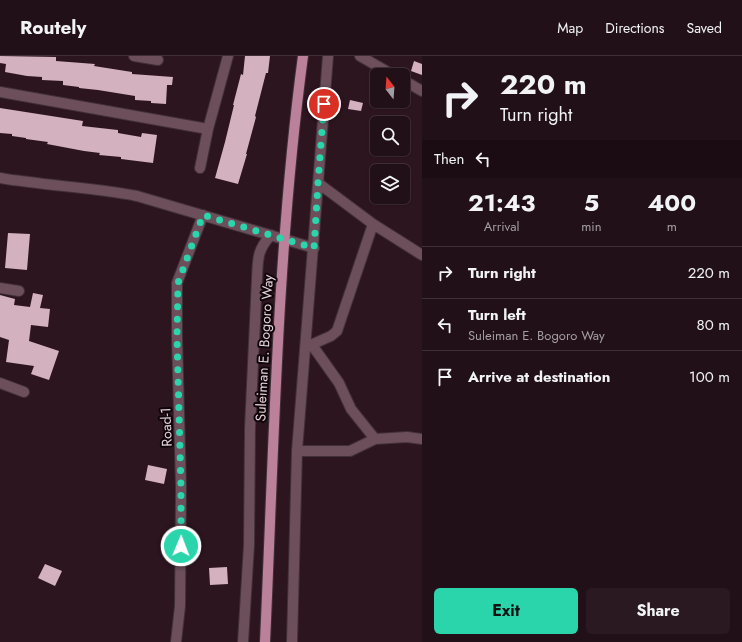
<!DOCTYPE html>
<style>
body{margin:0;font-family:Jost,sans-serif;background:#2a1921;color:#f1f3f6;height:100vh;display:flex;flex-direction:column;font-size:15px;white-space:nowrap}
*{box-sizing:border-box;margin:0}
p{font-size:13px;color:#a29da2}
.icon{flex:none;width:22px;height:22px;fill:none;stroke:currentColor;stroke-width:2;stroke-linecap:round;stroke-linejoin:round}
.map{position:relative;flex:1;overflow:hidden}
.sheet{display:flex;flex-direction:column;background:#221018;width:320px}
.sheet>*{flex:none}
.top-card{background:#221018;color:#f1f3f6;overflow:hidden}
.needle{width:26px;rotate:343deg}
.fabs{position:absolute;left:370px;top:12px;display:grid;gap:8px}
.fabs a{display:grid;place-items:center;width:40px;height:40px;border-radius:6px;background:#221018;box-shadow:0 1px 3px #0004,0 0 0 1px #3f3037;font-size:20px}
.pin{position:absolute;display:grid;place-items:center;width:34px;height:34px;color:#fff;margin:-17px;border:2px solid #fff;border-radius:50%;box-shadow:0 1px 4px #0007}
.me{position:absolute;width:44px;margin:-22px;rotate:1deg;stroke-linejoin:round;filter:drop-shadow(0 0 3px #0008)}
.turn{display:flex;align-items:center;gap:14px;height:84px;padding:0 12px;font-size:18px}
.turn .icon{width:52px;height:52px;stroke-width:2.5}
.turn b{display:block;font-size:28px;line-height:34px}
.then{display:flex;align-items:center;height:38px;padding:0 12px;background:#0003;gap:8px;font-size:15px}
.eta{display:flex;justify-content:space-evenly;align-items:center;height:68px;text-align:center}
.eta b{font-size:24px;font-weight:700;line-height:28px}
.cta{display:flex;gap:8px;margin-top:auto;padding:8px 12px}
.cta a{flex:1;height:46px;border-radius:6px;background:#2bd5ac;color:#111;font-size:16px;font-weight:700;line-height:46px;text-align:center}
.cta a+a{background:#2a1921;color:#f1f3f6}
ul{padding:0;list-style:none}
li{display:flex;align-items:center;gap:12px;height:52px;padding:0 12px;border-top:1px solid #3f3037}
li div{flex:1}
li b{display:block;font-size:15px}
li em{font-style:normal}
header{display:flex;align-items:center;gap:24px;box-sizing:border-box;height:56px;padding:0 20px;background:#221018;border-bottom:1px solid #3f3037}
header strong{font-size:19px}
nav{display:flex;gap:22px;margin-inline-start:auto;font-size:14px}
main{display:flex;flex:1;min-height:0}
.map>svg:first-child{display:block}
.building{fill:#d3b1bf}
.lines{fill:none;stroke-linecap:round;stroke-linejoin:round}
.minor-casing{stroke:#423038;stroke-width:12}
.major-casing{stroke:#423038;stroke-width:12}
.minor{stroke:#6c4f5b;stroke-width:10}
.major{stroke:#bb809a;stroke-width:10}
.route{stroke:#2bd5ac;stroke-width:7;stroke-dasharray:0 12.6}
.labels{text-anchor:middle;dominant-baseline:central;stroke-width:4;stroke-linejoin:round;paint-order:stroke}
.street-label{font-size:14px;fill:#e5d4db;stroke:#0f0509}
</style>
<header>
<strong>Routely</strong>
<nav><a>Map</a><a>Directions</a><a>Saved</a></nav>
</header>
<main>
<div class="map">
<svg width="422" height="586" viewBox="0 0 422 586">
<rect width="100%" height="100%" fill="#2d1520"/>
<path class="building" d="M 0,0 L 56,1 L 56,5 L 95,8 L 94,10 L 132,16 L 132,18 L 173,21 L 172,29 L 167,29 L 166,48 L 151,47 L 151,45 L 135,44 L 135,40 L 98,34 L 79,32 L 79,31 L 63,29 L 63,25 L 42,24 L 42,21 L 27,20 L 5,16 L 6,8 L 0,7 Z
M 245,0 L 270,0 L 268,17 L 266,17 L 255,60 L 256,61 L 246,98 L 247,98 L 238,128 L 215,122 L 225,86 L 234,49 L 233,49 L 241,18 L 243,19 Z
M 414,5 L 422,8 L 422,19 L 411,15 Z
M 350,44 L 363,47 L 361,55 L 348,53 Z
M 0,52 L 83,65 L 82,70 L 118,74 L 118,77 L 141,81 L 142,77 L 157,79 L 153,107 L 121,103 L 121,101 L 99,99 L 100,97 L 84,95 L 47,88 L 48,86 L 26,83 L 26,82 L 12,80 L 12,78 L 0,77 Z
M 8,177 L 30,178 L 27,214 L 5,212 Z
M 33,237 L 43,239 L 40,252 L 50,253 L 48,271 L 31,269 L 29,285 L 59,295 L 49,324 L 31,318 L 34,310 L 6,306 L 9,284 L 0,281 L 0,239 L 15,243 L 14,249 L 30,251 Z
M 148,409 L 167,413 L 164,428 L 145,424 Z
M 45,508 L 62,515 L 55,530 L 38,522 Z
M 227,511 L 228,528 L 210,529 L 209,512 Z"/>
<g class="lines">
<defs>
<path id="minor" d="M 134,0 L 158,4
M 360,0 L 393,19
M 403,24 L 422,35
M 0,36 L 208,73
M 200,112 L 208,73 L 228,0
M 0,122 C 46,130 92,131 137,140 L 314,192
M 318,127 L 373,168 L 422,199
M 0,232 L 19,235
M 312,289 L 339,327 L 351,353 L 375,383
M 306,291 L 331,280 L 337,275 L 373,168
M 0,327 L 24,336
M 297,395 L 350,395 L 375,383 L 407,381 L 422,383
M 176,586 L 180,550 L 181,431 L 177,281 L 177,227 L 203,159
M 243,586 L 249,489 L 250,372 L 257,222 C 258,203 257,194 271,179
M 292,586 L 297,395 L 328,0"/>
<path id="major" d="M 265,586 C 274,390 277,194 303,0"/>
</defs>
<use href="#minor" class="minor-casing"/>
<use href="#major" class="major-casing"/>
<use href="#minor" class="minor"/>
<use href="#major" class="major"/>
</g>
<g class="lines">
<path class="route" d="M 181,490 L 181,431 L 177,281 L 178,227 L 203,159 L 314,192 L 318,127 L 324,48"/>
</g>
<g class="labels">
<g class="street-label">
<text transform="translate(264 292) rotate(-87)">Suleiman E. Bogoro Way</text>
<text transform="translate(166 371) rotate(-92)">Road-1</text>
</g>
</g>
</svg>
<div class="fabs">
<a><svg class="needle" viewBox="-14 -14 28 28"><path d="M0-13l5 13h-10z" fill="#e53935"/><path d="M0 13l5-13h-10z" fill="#a29da2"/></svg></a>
<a><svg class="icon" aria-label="search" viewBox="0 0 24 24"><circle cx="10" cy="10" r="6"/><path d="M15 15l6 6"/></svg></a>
<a><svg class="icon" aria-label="layers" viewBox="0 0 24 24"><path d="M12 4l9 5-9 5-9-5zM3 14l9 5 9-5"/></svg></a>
</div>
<div class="pin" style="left:324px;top:48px;background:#d93025"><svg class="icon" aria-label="arrive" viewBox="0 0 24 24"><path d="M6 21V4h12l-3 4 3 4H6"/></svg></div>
<svg class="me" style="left:181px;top:490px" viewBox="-20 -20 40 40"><circle r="17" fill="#2bd5ac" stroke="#fff" stroke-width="3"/><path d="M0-11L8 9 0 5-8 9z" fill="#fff"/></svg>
</div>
<section class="sheet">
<div class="top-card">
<div class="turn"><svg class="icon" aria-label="right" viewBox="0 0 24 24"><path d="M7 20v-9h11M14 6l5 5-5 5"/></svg><div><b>220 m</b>Turn right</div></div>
<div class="then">Then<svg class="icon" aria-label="left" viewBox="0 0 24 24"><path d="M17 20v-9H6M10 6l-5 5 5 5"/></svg></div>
</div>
<div class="eta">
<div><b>21:43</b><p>Arrival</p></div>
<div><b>5</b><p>min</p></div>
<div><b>400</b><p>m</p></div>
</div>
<ul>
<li><svg class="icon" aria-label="right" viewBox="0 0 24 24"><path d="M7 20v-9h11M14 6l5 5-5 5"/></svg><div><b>Turn right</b></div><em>220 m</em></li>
<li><svg class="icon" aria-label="left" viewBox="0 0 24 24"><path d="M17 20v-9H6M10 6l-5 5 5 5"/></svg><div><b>Turn left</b><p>Suleiman E. Bogoro Way</p></div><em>80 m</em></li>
<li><svg class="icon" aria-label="arrive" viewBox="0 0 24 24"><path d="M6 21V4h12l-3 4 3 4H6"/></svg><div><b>Arrive at destination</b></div><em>100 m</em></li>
</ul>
<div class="cta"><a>Exit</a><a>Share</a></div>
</section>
</main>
